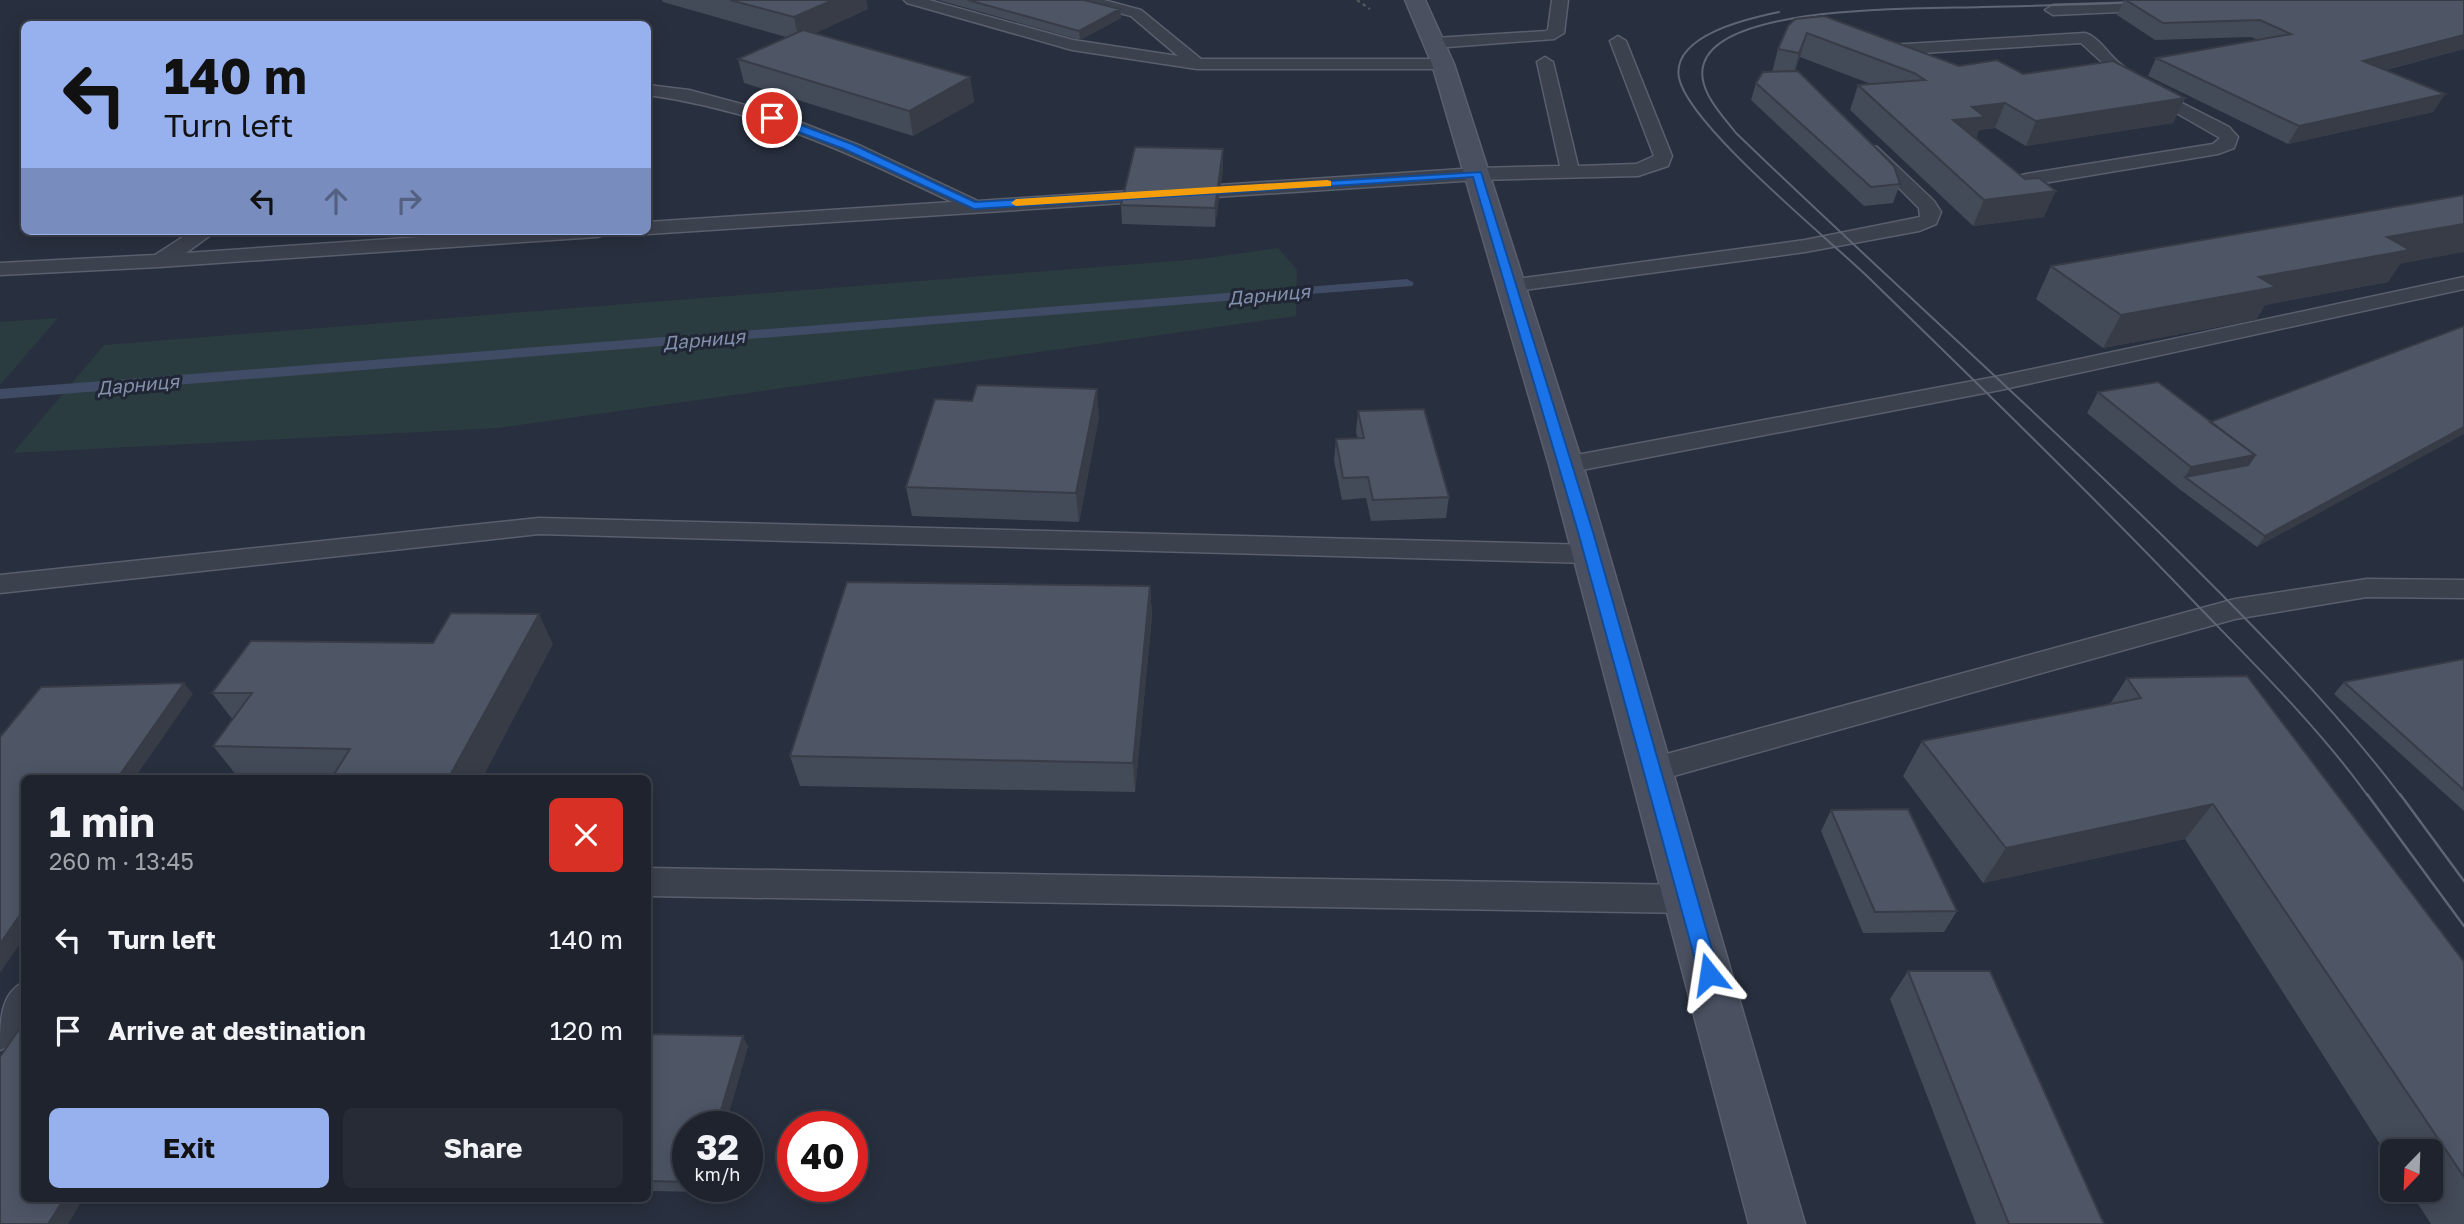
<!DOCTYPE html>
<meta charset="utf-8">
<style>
body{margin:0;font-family:"Golos Text",sans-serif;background:#262b36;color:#f1f3f6;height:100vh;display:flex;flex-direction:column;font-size:26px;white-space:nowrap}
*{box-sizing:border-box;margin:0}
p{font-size:23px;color:#a1a4aa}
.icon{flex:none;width:38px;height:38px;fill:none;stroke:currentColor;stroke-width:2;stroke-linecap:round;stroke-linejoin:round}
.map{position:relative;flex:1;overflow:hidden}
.details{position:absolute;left:21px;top:775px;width:630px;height:427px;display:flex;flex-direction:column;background:#1e232e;border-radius:10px;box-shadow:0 4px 18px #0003,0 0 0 2px #3c404a}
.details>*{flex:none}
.top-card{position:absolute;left:21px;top:21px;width:630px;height:214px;border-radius:10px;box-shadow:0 4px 18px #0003,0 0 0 2px #3c404a;background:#97b0ee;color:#111;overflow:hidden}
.needle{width:46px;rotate:203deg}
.controls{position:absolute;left:2380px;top:1139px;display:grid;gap:14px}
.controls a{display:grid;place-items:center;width:63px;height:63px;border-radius:10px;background:#1e232e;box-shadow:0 4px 18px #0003,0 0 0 2px #3c404a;font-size:35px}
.speed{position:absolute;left:672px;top:1111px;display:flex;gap:14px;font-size:35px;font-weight:700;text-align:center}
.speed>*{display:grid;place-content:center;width:91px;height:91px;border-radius:50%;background:#1e232e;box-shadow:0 4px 18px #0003,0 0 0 2px #3c404a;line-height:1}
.speed small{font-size:18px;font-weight:400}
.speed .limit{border:10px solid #d22;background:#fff;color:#111}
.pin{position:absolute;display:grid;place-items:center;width:60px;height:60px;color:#fff;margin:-30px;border:4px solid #fff;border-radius:50%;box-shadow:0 2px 7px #0007}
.me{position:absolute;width:77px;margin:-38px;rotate:345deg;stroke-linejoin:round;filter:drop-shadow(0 0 5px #0008)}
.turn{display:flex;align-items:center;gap:24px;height:147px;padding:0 28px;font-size:32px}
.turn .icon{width:91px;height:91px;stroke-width:2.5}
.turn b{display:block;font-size:49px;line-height:60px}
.lanes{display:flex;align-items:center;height:66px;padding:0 28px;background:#0003;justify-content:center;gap:35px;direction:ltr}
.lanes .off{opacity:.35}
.round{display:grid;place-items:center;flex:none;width:74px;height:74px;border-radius:10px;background:#262b36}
.overview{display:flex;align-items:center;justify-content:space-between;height:119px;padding:0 28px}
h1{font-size:42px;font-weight:700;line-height:52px}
.button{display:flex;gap:14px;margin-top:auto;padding:14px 28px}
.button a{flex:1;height:80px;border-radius:10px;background:#97b0ee;color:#111;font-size:28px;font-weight:700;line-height:80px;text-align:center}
.button a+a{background:#262b36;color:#f1f3f6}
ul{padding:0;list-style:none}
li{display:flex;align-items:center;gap:21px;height:91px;padding:0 28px}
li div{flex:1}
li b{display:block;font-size:26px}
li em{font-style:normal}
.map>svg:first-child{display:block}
.green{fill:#2b3c40}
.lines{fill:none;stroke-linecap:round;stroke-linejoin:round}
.stream{fill:#404b65;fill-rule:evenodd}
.lane-casing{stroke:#595f6c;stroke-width:3}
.secondary-casing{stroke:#595f6c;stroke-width:3}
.path{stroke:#4a595e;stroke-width:2.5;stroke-dasharray:3.5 3.5;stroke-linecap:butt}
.lane{fill:#3c414e;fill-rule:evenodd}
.secondary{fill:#4a5060;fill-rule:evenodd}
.tram-far1{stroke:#5e6574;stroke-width:2}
.tram{stroke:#5e6574;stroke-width:2.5}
.wall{fill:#434a58}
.shaded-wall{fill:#373c47}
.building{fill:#4e5666;stroke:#373c47;stroke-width:2}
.route{fill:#1a73e8;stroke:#114b97;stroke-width:2}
.slow{fill:#f59e0b}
.labels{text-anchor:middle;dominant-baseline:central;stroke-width:6;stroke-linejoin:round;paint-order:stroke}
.far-water-label{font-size:19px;font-style:italic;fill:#8390ad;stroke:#202633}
</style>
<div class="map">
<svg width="2464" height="1224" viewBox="0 0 2464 1224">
<rect width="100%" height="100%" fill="#282f3e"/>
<path class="green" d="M 1278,248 L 1297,270 L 1296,316 L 498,428 L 13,453 L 104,345 L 1201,259 Z
M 58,318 L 0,385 L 0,322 Z"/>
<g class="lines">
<path class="stream" d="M 1407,279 L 1414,283 L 1412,286 L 0,399 L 0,389 Z"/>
<defs>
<path id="lane" d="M 904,0 L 929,0 L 1073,40 L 1178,56 L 1131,16 L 1081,3 L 1078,0 L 1104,0 L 1141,10 L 1201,59 L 1443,59 L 1451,64 L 1443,69 L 1197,69 L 1072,50 L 907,3 Z
M 1552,0 L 1568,0 L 1564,33 L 1554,39 L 1435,48 L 1427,43 L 1435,38 L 1546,31 L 1548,30 Z
M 2158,2 L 2163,4 L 2166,7 L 2163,10 L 2053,15 L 2045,10 L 2053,5 Z
M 2085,33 C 2097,36 2108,53 2117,61 C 2150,90 2191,107 2229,127 L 2238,137 L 2234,148 L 2218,154 L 2026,186 L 2019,184 L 2017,180 L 2019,176 L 2026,174 L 2213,144 L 2220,138 L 2126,84 L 2081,43 L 1890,55 L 1882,50 L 1890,45 Z
M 1618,36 L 1626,41 L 1672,156 L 1668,166 L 1638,176 L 1477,180 L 648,234 L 640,231 L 648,231 L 648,222 L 952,202 C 849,153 762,111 648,95 L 648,85 L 689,90 L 779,114 L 861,146 L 978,201 L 1477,168 L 1560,166 L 1537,62 L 1545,57 L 1553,62 L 1578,166 L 1636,164 L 1654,156 L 1610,41 Z
M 1871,146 L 1877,147 L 1934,201 L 1941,212 L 1936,224 L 1919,231 L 1805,252 L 1510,292 L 1503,290 L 1499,286 L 1503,282 L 1510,280 L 1805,240 L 1920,217 L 1919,208 L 1862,151 Z
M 192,231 L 216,231 L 186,253 L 509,231 L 607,231 L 604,235 L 597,237 L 159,267 L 0,275 L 0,263 L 155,255 Z
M 2464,277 L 2464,289 L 2000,390 L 1566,473 L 1557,470 L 1554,465 L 1557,460 L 1566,457 L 2000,376 Z
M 539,518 L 1592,545 L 1601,548 L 1605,554 L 1601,560 L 1592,563 L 539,534 L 0,593 L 0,575 Z
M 2367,579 L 2464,580 L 2464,598 L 2367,597 L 2235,619 L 1652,782 L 1641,779 L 1636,770 L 1641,761 L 2235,599 Z
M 648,868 L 1689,885 L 1701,889 L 1706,899 L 1701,909 L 1689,913 L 648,896 Z
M 24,982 C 27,1009 30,1038 0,1050 C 0,1022 0,993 24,982 Z"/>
<path id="secondary" d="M 1405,0 L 1425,0 L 1454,64 L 1583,465 L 1805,1224 L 1749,1224 L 1549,465 L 1432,64 Z"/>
</defs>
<use href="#lane" class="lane-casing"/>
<use href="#secondary" class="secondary-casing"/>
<path class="path" d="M 1357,0 L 1370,9"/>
<use href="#lane" class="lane"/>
<use href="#secondary" class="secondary"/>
<path class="tram-far1" d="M 2142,2 C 2089,4 2036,6 1982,7 C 1928,9 1724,3 1704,63 C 1695,88 1722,115 1736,133 C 1879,271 2028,403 2170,543 C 2251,623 2332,705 2401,796
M 1779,12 C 1750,18 1671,35 1679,78 C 1689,126 1829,239 1869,278 C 1980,386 2091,494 2198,606 C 2257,667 2319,728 2368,796"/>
<path class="tram" d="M 2367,794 L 2464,926
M 2400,794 L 2464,881"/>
</g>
<path class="wall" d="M 662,0 L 866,0 L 868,9 L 815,33 L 970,77 L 974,102 L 913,136 L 744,83 L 738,59 L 786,37 L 663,2 Z
M 938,0 L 1084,0 L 1120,9 L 1121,18 L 1080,40 Z
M 2124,0 L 2464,0 L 2464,49 L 2386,70 L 2445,94 L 2433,112 L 2288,144 L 2148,76 L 2156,58 L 2258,40 L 2251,37 L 2155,40 L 2117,15 Z
M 1788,26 L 1959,66 L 2023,74 L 2185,98 L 2173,123 L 2026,146 L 1995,128 L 1979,130 L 1976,139 L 2044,217 L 1973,226 L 1850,110 L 1858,85 L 1871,84 L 1800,57 L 1795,71 L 1900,184 L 1893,203 L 1864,206 L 1751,100 L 1756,83 L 1772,72 L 1778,49 Z
M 1223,149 L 1223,168 L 1215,227 L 1122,224 L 1121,205 Z
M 2400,264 L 2388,282 L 2265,305 L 2256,320 L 2103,348 L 2036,299 L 2051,266 Z
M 2464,326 L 2257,547 L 2178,488 L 2087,413 L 2098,392 L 2210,422 Z
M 972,401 L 1099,417 L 1079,522 L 912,516 L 906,487 Z
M 1358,411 L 1449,497 L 1446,518 L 1371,521 L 1366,498 L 1342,500 L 1334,460 L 1336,439 L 1358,439 L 1356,432 Z
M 1150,586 L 1152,616 L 1135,792 L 800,786 L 790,756 Z
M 553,644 L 332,777 L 237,776 L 213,746 L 233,720 L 212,693 Z
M 2464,659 L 2464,811 L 2334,694 L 2344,682 Z
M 2127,678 L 2464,962 L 2464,1224 L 2431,1224 L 2409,1190 L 2431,1190 L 2431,1152 L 2392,1152 L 2392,1163 L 2185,839 L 1983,883 L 1903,776 L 1922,741 L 2110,704 Z
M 1831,810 L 1957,911 L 1944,932 L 1863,933 L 1821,831 Z
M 1908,971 L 2104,1224 L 1976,1224 L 1890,999 Z
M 648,1034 L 748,1046 L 725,1127 L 688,1127 L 688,1186 L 708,1186 L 706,1192 L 648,1191 Z"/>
<path class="shaded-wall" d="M 833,0 L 866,0 L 868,9 L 799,41 L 794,17 Z
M 1120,9 L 1121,18 L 1080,40 L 1079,31 Z
M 1807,33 L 1800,57 L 1793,77 L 1799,53 Z
M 2464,35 L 2464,49 L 2353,78 L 2363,61 Z
M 970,77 L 974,102 L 913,136 L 909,111 Z
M 2445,94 L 2433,112 L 2288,144 L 2299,126 Z
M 2185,98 L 2173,123 L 2026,146 L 2036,121 Z
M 2005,103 L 1995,128 L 1979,130 L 1975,142 L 1953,120 L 1972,107 Z
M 1223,149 L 1223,168 L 1215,227 L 1215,208 Z
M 2056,191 L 2044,217 L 1973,226 L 1984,200 Z
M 2464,224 L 2464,252 L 2400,264 L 2388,282 L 2265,305 L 2256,320 L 2103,348 L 2121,315 L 2259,277 L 2387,237 Z
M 1097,389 L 1099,417 L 1079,522 L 1076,493 Z
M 2464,427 L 2464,434 L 2257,547 L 2265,536 Z
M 2255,455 L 2241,476 L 2185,477 L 2191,467 Z
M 1150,586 L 1152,616 L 1135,792 L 1133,763 Z
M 539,614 L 553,644 L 482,779 L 448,779 Z
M 184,683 L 193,694 L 134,779 L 117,779 Z
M 2213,804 L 2185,839 L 1983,883 L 2006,848 Z
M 24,909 L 24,938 L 0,973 L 0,944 Z
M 743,1036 L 748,1046 L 725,1127 L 716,1127 Z
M 64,1199 L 83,1199 L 68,1224 L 48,1224 Z"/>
<path class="building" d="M 730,0 L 833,0 L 794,17 Z
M 968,0 L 1084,0 L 1120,9 L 1079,31 Z
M 2126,0 L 2464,0 L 2464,35 L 2363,61 L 2445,94 L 2299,126 L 2156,58 L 2291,34 L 2260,20 L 2163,23 Z
M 1824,16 L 1959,66 L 1997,60 L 2023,74 L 2113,61 L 2185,98 L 2036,121 L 2005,103 L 1972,107 L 1985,117 L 1953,120 L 2025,179 L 2039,178 L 2056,191 L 1984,200 L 1858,85 L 1925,80 L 1914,73 L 1807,33 L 1799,53 L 1778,49 L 1788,26 L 1795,19 Z
M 803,30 L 970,77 L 909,111 L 738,59 Z
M 1798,71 L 1894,166 L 1900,184 L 1871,187 L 1756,83 L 1763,72 Z
M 1135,147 L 1223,149 L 1215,208 L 1121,205 Z
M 2464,195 L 2464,224 L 2387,237 L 2410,250 L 2259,277 L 2276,287 L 2121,315 L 2051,266 Z
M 2464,326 L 2464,427 L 2265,536 L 2185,477 L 2248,465 L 2255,455 L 2210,422 Z
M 2158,382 L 2255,455 L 2191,467 L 2098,392 Z
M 977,385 L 1097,389 L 1076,493 L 906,487 L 935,399 L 972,401 Z
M 1424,409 L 1449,497 L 1373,500 L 1368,477 L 1343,478 L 1336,439 L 1364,438 L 1358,411 Z
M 847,582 L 1150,586 L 1133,763 L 790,756 Z
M 451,613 L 539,614 L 448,779 L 331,779 L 350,749 L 213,746 L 252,693 L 212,693 L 251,641 L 433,643 Z
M 2464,659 L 2464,790 L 2344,682 Z
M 2247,676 L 2464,962 L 2464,1177 L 2213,804 L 2006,848 L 1922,741 L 2141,698 L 2127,678 Z
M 184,683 L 117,779 L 24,779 L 24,909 L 0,944 L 0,737 L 41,687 Z
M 1908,809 L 1957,911 L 1875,912 L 1831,810 Z
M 1908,971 L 1990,971 L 2104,1224 L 2009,1224 Z
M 24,1022 L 24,1199 L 64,1199 L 48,1224 L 0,1224 L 0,1057 Z
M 648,1034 L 743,1036 L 716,1127 L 688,1127 L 688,1182 L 648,1181 Z"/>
<path class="route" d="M 769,116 L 776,116 L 852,144 L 975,202 L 1481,172 L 1593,532 L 1719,974 L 1716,981 L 1709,983 L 1702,981 L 1699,974 L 1578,532 L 1473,177 L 974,209 L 844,149 L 769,121 Z"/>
<path class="slow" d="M 1327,180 L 1331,181 L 1331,186 L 1016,206 L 1011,203 L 1016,199 Z"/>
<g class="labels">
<g class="far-water-label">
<text transform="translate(1269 294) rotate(-5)">Дарниця</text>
<text transform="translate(704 339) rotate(-5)">Дарниця</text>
<text transform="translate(138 384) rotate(-5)">Дарниця</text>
</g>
</g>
</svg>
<div class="controls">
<a><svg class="needle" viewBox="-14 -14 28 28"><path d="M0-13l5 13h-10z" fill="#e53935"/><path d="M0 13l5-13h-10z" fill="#a1a4aa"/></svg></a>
</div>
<div class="speed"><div>32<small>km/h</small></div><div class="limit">40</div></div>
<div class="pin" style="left:772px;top:118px;background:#d93025"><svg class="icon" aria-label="arrive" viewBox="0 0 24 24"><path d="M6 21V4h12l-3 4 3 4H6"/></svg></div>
<svg class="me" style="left:1709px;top:974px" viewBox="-20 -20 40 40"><path d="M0-17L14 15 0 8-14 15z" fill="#1a73e8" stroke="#fff" stroke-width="4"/></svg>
<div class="top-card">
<div class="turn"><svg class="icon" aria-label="left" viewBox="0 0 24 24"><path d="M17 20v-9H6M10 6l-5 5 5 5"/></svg><div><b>140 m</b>Turn left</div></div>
<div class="lanes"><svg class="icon" aria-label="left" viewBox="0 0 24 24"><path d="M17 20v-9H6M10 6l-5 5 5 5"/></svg><svg class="icon off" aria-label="ahead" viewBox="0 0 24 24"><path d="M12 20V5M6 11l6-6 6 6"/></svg><svg class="icon off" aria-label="right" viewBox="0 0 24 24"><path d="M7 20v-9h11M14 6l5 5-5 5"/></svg></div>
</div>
<section class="details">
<div class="overview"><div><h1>1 min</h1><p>260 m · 13:45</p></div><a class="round" style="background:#d93025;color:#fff"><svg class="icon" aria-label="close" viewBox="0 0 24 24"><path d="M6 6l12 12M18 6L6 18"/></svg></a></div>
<ul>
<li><svg class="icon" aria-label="left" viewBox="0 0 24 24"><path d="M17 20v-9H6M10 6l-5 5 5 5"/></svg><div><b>Turn left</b></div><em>140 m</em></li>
<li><svg class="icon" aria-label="arrive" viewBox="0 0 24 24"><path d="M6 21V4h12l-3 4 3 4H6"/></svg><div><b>Arrive at destination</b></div><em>120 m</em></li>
</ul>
<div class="button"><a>Exit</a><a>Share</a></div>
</section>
</div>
